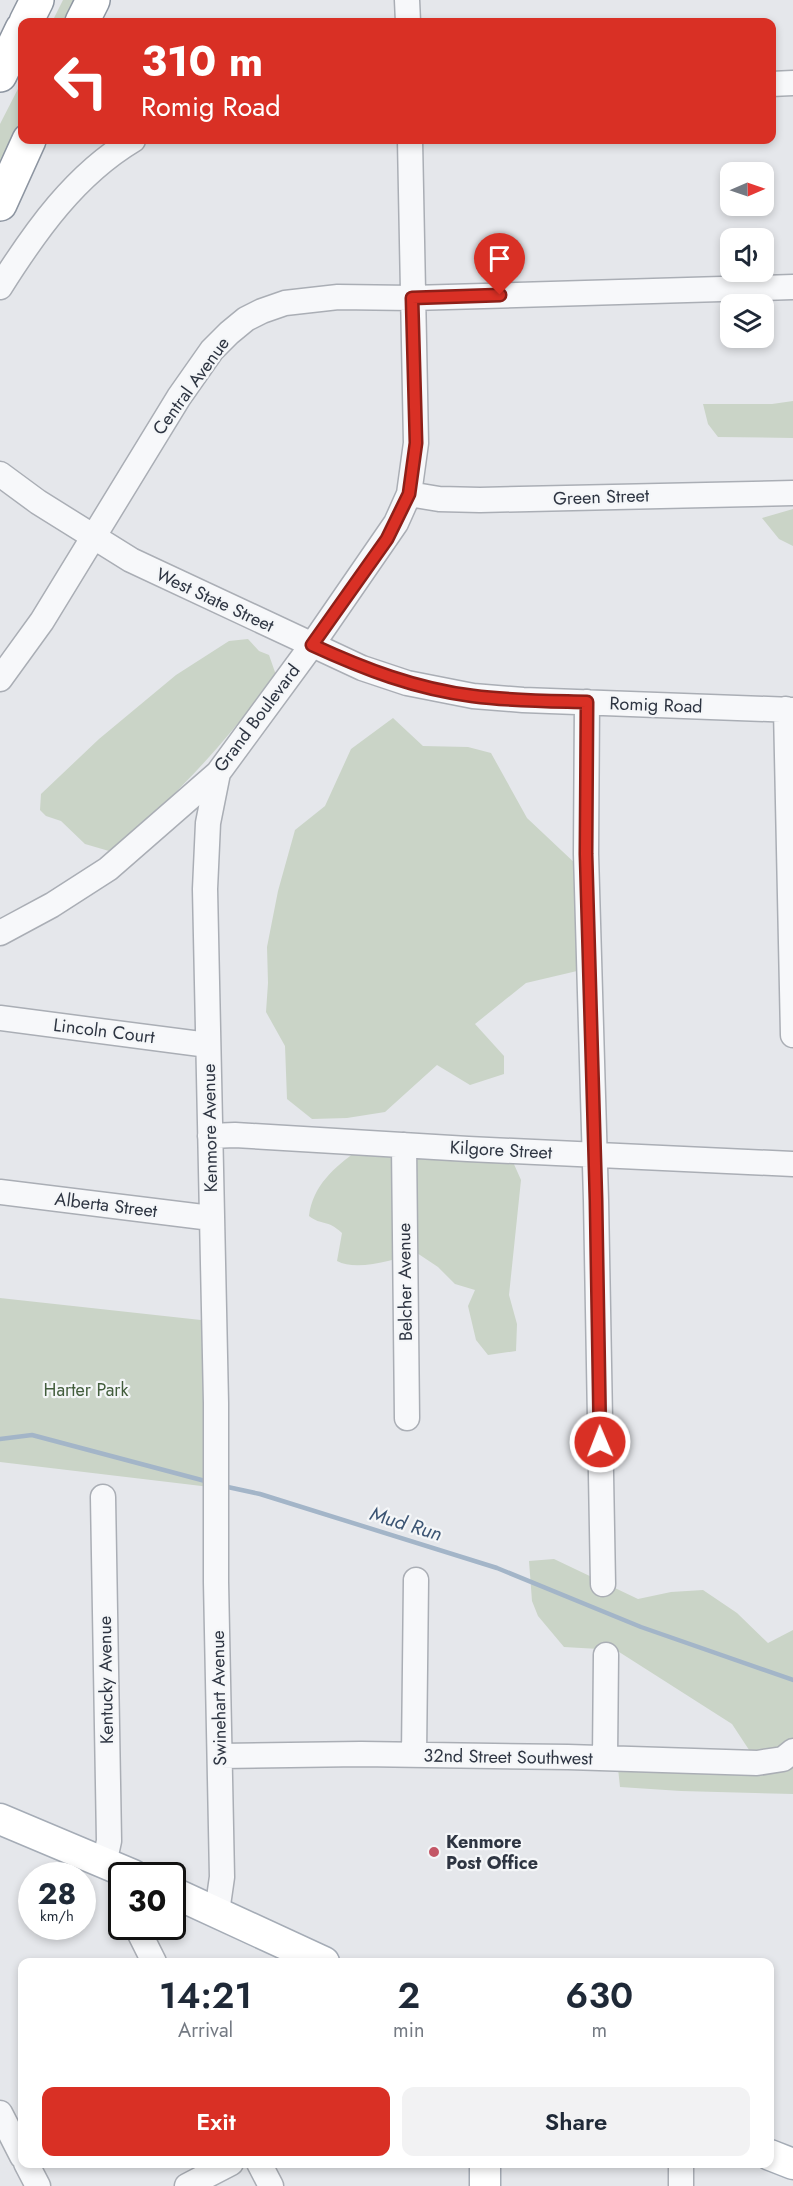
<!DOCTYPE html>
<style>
body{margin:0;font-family:Jost,sans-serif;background:#f2f2f3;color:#1f2937;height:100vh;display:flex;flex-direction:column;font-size:22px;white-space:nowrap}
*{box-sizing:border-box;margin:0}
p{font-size:20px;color:#747a83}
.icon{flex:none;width:33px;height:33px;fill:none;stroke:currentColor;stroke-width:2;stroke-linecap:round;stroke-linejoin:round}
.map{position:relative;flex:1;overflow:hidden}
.panel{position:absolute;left:18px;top:1958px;width:756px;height:210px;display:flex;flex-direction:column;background:#fff;border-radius:12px;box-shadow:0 3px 9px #0003}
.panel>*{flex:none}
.guide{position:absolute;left:18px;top:18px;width:758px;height:126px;border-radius:12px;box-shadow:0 3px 9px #0003;background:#d93025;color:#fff;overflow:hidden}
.needle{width:39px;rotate:88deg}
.tools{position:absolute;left:720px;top:162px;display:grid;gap:12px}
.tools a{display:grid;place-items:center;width:54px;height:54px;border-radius:12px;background:#fff;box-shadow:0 3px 9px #0003;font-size:30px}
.speed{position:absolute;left:18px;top:1862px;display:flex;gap:12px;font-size:30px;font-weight:700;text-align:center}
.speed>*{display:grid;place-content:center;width:78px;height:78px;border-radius:50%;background:#fff;box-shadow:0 3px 9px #0003;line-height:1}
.speed small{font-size:15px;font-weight:400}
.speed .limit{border:3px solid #111;border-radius:9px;background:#fff;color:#111}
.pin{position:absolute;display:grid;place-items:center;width:51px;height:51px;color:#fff;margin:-62px -26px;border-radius:50% 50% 50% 0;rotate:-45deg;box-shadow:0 0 6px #0007}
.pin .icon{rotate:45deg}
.me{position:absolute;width:66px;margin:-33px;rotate:359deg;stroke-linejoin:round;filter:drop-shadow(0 0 4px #0008)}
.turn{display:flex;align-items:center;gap:21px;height:126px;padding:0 24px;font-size:27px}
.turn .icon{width:78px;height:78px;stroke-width:2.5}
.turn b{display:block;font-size:42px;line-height:51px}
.eta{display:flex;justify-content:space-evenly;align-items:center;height:102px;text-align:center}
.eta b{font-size:36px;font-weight:600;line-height:42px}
.button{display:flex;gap:12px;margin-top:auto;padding:12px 24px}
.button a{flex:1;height:69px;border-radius:12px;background:#d93025;color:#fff;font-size:24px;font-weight:600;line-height:69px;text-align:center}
.button a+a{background:#f2f2f3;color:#1f2937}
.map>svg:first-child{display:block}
.green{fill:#cad4c7}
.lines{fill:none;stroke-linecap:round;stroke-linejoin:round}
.stream{stroke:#a3b5c8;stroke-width:4.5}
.minor-casing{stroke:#aaaeb5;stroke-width:27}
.major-casing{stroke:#a5acb6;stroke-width:33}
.highway-casing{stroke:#8d95a1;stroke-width:36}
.minor{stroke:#f7f8fa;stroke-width:24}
.major{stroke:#fff;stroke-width:30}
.highway{stroke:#fff;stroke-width:33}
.route-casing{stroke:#8d1f18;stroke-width:15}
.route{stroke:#d93025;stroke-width:10}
.poi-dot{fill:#c35666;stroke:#f4f6f8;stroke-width:2}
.labels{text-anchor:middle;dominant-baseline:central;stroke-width:4.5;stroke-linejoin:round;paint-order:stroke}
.street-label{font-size:18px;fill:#2e3542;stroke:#f4f6f8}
.park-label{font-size:18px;fill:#425d3c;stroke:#f4f6f8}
.poi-label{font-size:18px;font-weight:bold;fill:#2e3542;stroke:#f4f6f8;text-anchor:start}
.water-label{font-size:20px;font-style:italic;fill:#3b5473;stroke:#f4f6f8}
</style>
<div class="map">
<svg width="793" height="2186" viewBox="0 0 793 2186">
<rect width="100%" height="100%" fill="#e5e7eb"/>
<path class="green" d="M 63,0 L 83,0 L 74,22 L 52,22 Z
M 22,81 L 22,138 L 0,186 L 0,124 Z
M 793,401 L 793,438 L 718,437 L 708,424 L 703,404 L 772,404 Z
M 793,509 L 793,546 L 779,539 L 762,518 Z
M 248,639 L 259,651 L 269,655 L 276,675 C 227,740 173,802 109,851 L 85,844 L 61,821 L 46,816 L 40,810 L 41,794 L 99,739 L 176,675 L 229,641 Z
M 393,718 L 423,746 L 468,747 L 491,753 L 527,818 L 579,867 L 577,971 L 526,983 L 475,1024 L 504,1056 L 504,1074 L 470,1085 L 437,1065 L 385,1112 L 347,1118 L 312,1119 L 287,1099 L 285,1046 L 266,1012 L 268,983 L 267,947 L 278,891 L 295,830 L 325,806 L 351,749 Z
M 358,1150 L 513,1162 L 521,1180 L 509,1295 L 517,1324 L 516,1351 L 488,1355 L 476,1340 L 468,1306 L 475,1290 L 455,1284 L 438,1267 L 417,1253 C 396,1259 357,1272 337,1261 L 342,1233 C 327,1219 322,1226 309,1216 C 313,1185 334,1168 358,1150 Z
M 0,1298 L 210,1321 L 210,1487 L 0,1462 Z
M 554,1559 L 638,1599 L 671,1592 L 703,1590 L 737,1613 L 768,1643 L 793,1630 L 793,1794 L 681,1791 L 620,1787 L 617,1759 L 757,1762 L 732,1724 L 616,1650 L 564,1647 L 538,1616 L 532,1601 L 529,1561 Z"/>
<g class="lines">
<path class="stream" d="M 0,1439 L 32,1435 L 209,1482
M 223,1486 L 260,1494 L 497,1568 L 641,1627 L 793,1680"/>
<defs>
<path id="minor" d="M 407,0 L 408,22
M 771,84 L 793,83
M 0,287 C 36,230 75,175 133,140
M 0,474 L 38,502 L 131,560 L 362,668 L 407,683 L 473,696 L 523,700 L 793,710
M 409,494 L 439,499 L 480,500 L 793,493
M 0,679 L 42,621 L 179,397 L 212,350 L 229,333 L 246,319 L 262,311 L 285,303 L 338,297 L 412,298 L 793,287
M 587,702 L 586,854 L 596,1200 L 603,1584
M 786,709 L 793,1035
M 0,933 L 52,905 L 108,869 L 218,773 L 312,645 L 396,523 L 409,494 L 416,443 L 410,140
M 0,1018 L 208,1045
M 210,1136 L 235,1135 L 468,1149 L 793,1164
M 404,1145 L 407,1418
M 0,1192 L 211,1218
M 414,1755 L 416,1580
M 220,1756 L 361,1754 L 568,1757 L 757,1763 L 783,1759 L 793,1751
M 605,1758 L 606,1655
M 101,1862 L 106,1855 L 109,1841 L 103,1497
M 217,1912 L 222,1877 L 216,1582 L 216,1403 L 205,889 L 208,823 L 218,773
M 136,1926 L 154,1962
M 0,2113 L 22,2156
M 26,2163 L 38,2186
M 259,2163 L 271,2186
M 681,2163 L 681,2186
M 187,2186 L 231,2163"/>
<path id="major" d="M 0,1819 L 133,1875
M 172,1892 L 324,1962
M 770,2155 L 793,2164
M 485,2163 L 485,2186"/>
<path id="highway" d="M 26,22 L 37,0
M 82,22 L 93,0
M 0,75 L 22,29
M 0,204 L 29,140"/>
</defs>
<use href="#minor" class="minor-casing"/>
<use href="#major" class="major-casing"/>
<use href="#highway" class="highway-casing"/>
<use href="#minor" class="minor"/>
<use href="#major" class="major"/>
<use href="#highway" class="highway"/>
</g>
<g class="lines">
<defs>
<path id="route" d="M 500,295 L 412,298 L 416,443 L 409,494 L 387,539 L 312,645 C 364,669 416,689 473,696 C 510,701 549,701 587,702 L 586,854 L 596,1200 L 600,1442"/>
</defs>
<use href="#route" class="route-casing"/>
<use href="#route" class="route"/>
</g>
<circle class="poi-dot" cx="434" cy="1852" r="6"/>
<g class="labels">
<g class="street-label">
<text transform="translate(191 386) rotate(-54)">Central Avenue</text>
<text transform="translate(601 497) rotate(-2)">Green Street</text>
<text transform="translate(215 600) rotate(25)">West State Street</text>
<text transform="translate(656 705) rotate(2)">Romig Road</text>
<text transform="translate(257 718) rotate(-53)">Grand Boulevard</text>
<text transform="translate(104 1031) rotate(7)">Lincoln Court</text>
<text transform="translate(210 1128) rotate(-91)">Kenmore Avenue</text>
<text transform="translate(501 1150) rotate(3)">Kilgore Street</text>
<text transform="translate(106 1205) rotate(7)">Alberta Street</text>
<text transform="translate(405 1282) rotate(-91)">Belcher Avenue</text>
<text transform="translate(106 1680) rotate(-91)">Kentucky Avenue</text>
<text transform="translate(219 1698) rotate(-91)">Swinehart Avenue</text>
<text transform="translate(508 1757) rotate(1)">32nd Street Southwest</text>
</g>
<g class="park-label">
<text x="86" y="1390">Harter Park</text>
</g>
<g class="poi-label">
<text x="446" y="1842">Kenmore<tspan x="446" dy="21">Post Office</tspan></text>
</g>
<g class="water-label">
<text transform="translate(406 1524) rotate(17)">Mud Run</text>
</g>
</g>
</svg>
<div class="tools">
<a><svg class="needle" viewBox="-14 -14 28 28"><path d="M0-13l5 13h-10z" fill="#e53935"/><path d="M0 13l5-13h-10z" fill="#747a83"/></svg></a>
<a><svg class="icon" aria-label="sound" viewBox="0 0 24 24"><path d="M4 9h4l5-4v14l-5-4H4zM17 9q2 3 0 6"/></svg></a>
<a><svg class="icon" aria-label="layers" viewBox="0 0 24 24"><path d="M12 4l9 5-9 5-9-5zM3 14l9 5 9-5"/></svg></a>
</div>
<div class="speed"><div>28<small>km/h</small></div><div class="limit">30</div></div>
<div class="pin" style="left:500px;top:295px;background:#d93025"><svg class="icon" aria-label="arrive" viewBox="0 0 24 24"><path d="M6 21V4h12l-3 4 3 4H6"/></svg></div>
<svg class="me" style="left:600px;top:1442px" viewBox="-20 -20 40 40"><circle r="17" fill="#d93025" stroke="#fff" stroke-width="3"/><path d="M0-11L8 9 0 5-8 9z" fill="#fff"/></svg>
<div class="guide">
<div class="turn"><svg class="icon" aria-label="left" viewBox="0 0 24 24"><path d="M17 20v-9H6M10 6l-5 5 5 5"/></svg><div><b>310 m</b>Romig Road</div></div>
</div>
<section class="panel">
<div class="eta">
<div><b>14:21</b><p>Arrival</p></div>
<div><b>2</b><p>min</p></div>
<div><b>630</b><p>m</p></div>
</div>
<div class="button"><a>Exit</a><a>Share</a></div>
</section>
</div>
